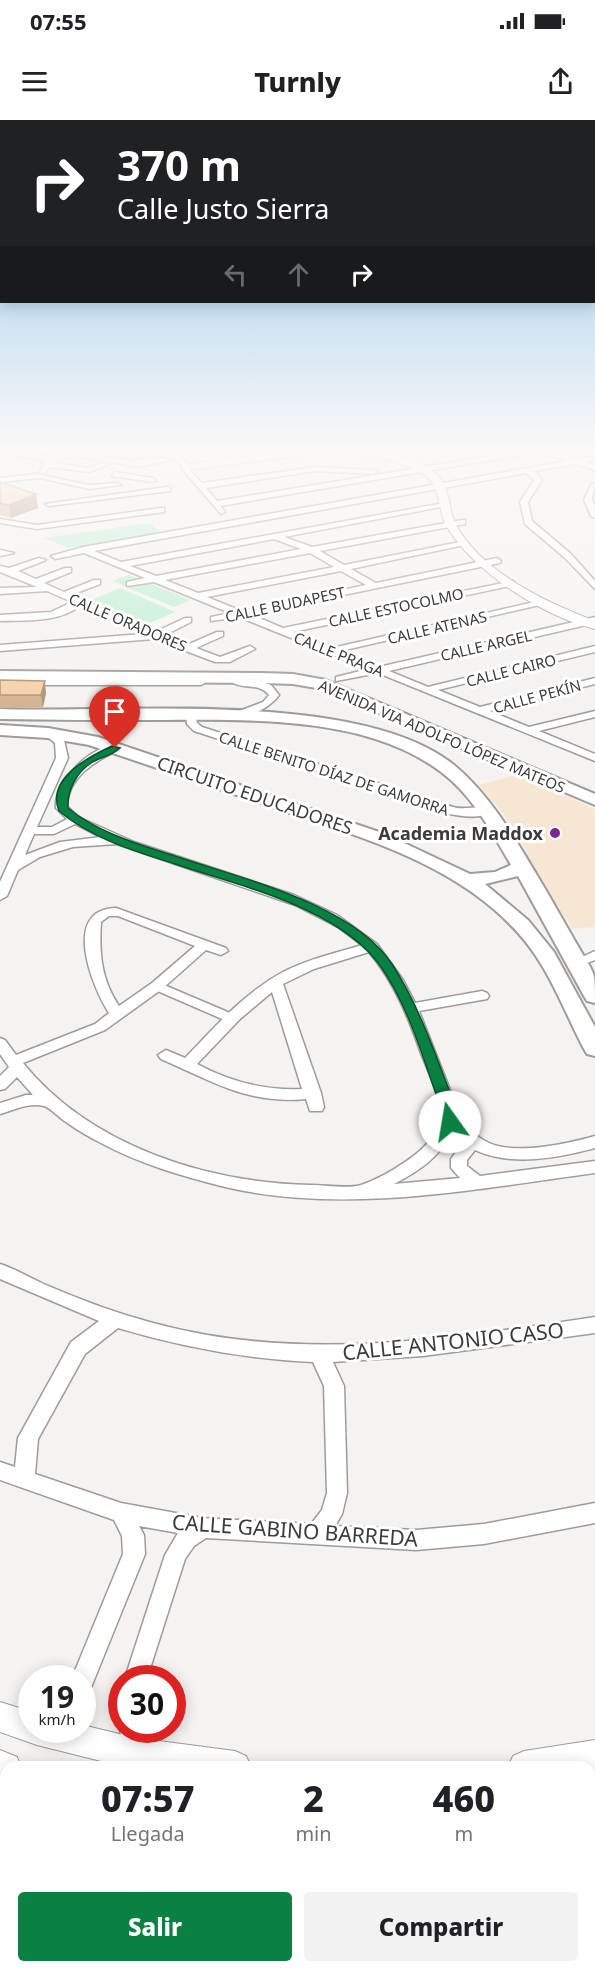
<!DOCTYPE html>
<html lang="es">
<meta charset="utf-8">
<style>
body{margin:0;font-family:"Noto Sans",sans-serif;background:#f2f2f2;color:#202124;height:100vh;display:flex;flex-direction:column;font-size:22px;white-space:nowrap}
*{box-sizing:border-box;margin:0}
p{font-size:20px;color:#757577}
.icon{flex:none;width:33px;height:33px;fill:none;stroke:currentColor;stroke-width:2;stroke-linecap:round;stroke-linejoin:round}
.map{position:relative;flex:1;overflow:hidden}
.details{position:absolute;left:0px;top:1641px;width:596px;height:212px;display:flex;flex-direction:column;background:#fff;border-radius:18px 18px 0 0;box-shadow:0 3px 15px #0003}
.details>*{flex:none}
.hud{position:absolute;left:0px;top:0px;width:596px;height:183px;box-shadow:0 3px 15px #0003;background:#202124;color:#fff;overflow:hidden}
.speed{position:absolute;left:18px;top:1545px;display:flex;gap:12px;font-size:30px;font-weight:700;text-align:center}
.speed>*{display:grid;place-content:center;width:78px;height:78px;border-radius:50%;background:#fff;box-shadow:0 3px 15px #0003;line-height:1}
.speed small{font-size:15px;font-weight:400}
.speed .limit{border:9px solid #d22;background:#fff;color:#111}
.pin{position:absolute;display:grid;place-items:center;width:51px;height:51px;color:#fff;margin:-62px -26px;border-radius:50% 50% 50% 0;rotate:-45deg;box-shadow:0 0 6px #0007}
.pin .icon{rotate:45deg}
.me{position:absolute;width:66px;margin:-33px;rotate:347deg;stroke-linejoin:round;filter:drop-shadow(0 0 4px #0008)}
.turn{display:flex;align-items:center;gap:21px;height:126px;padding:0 18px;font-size:27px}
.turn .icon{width:78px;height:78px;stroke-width:2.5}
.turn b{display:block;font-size:42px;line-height:51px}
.lanes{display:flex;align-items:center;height:57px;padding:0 18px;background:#0003;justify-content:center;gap:30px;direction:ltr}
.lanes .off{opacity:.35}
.eta{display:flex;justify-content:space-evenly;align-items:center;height:102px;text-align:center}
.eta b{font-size:36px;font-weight:800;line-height:42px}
.primary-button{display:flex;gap:12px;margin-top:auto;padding:12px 18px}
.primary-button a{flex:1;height:69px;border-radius:6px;background:#0b8043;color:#fff;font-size:24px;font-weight:800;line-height:69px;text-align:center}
.primary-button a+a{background:#f2f2f2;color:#202124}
.status{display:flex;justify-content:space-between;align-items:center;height:42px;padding:0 30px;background:#fff;direction:ltr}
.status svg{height:16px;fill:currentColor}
header{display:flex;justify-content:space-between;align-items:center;height:78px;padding:0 18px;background:#fff;font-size:27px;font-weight:800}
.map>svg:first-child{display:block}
.education{fill:#f6e7d4}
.green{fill:#bcefd0}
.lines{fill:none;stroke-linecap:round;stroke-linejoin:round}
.pedestrian-casing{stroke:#9f9b99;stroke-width:3}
.minor-casing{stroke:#9f9b99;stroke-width:3}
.tertiary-casing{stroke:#9f9b99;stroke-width:2}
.secondary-casing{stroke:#9f9b99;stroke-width:4}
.pedestrian{fill:#fff;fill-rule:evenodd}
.minor{fill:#fff;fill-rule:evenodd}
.tertiary{fill:#fff;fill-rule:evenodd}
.secondary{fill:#fff;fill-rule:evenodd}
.wall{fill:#d3b390}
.shaded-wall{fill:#ac9275}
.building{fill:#f5d0a7;stroke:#ac9275;stroke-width:1.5}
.route{fill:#0b8043;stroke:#07532c;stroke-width:1.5}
.poi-dot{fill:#7d2593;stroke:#fff;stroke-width:2}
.labels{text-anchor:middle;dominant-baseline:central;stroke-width:6;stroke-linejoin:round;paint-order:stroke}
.far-street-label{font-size:15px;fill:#3d3b3a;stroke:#fff}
.street-label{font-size:18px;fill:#3d3b3a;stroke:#fff}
.poi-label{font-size:18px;font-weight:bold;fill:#3d3b3a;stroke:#fff;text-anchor:end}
.near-street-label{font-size:21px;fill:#3d3b3a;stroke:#fff}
</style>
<div class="status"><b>07:55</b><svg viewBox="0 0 49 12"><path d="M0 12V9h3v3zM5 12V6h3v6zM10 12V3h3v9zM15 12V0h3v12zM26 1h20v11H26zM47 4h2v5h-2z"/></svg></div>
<header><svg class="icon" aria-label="menu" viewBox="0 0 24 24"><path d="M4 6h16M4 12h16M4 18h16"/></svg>Turnly<svg class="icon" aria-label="share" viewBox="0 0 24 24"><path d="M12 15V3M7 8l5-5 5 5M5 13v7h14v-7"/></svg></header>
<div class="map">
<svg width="595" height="1852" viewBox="0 0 595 1852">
<rect width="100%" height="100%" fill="#f6f2ef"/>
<path class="education" d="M 517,655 L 595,689 L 595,807 L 572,809 L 552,777 L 546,777 L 521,735 L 528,733 L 503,693 L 478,665 Z"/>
<path class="green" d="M 150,403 L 162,413 L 69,428 L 44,418 Z
M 129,455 L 190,480 L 174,487 L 112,461 Z
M 120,468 L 175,492 L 143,506 L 89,481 Z"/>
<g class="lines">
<defs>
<path id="pedestrian" d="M 157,862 L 237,896 L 239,899 L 233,903 L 229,902 L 153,869 L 151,866 Z
M 0,1815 L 6,1817 L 6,1839 L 0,1837 Z
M 95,1846 L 157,1846 L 160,1852 L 98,1852 Z"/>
<path id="minor" d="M 0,330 L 51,337 L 68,333 L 82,333 L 132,341 C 138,338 166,337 172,340 L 138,347 L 82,337 L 68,337 L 53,343 L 89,348 L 107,341 L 111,343 L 90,352 L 50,347 L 44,354 L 40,352 L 45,341 L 0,333 Z
M 527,330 L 549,330 L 577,339 L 595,336 L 595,340 L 585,342 L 595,345 L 595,350 L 576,344 L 534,351 L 542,360 L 528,382 L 532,401 L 571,434 L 595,461 L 595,469 L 565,438 L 525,404 L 520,382 L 534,360 L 526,353 L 94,431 L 121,442 L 449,382 L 449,386 L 446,386 L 284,417 L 312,427 L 462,400 L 465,400 L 465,404 L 320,431 L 344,445 L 465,421 L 469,424 L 351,449 L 376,463 L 497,438 L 501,441 L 500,443 L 250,494 L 283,508 L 513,461 L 515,463 L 510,466 L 293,512 L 332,528 L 543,480 L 548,483 L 341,531 L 379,547 L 595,497 L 595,503 L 389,551 L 428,567 L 595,526 L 595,532 L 438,570 L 480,587 L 595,558 L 595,564 L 490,591 L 529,607 L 595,591 L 595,597 L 539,611 L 595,634 L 595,641 L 378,553 L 336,561 L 336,557 L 368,549 L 239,497 L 211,501 L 211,497 L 230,493 L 154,462 L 127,466 L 127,462 L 145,458 L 84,433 L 55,439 L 51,436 L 83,427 L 567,341 L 540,332 L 220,386 L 225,392 L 221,394 L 182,349 L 185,345 L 202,363 L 315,347 L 373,350 L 377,352 L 373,354 L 315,351 L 206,368 L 217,381 ZM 274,419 L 301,429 L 156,456 L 130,446 ZM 310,433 L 334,447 L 198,473 L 165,460 ZM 341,451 L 366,465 L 241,491 L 207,477 Z
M 115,352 L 152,358 L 156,360 L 152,362 L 112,356 Z
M 37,354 L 89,365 L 117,363 L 121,365 L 89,369 L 40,358 L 0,362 L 0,358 Z
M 595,363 L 592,380 L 595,387 L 595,398 L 591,396 L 584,380 L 591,365 Z
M 167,367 L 170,367 L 170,371 L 49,386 L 45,384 Z
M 161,388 L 164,388 L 164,392 L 37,409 L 0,403 L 0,399 L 37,405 Z
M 0,430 L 14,433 L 0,436 Z
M 39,438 L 46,440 L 18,451 L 36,459 L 65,448 L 71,448 L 71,452 L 44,463 L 64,472 L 94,460 L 100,460 L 100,464 L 71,475 L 155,512 L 185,498 L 191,498 L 191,502 L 163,516 L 187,525 L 217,512 L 223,512 L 223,516 L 196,528 L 220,537 L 250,526 L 255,529 L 230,542 L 215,542 L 154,519 L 0,531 L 0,525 L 143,514 L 80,486 C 57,503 27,500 0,501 L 0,495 L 51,492 L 72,482 L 47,471 L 0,474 L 0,468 L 37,467 L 0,452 L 0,446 L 9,448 Z
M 0,559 L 201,559 L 206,562 L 201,565 L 0,565 Z
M 253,559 L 271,565 L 279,575 C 270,587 250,599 234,597 L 234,593 L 263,582 L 269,575 C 258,562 243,570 232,562 L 237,559 Z
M 191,592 L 195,593 L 197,603 L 202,607 L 453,687 C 465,691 484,683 493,691 C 482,700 458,696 445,693 L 194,611 L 187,604 L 186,595 Z
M 48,610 L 64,620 L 68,638 L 37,707 L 52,707 L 67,699 L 56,688 C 53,663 94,621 119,626 L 119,630 C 95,641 68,657 67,686 L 78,697 L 134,722 L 294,775 L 337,795 L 377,824 L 403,860 L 415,883 L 482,871 L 487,873 L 489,876 L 487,879 L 419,891 L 456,985 L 455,998 C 466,1007 476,1017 489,1023 C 516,1035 567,1024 595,1016 L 595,1028 C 558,1038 511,1047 475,1030 L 467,1040 L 467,1046 L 480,1056 L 595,1041 L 595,1053 C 475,1069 345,1095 225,1067 C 182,1056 140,1044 101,1023 C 89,1017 77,1010 66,1002 C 59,998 51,988 44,986 C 29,982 14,990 0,994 L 0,983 L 26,975 L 33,975 L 17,957 L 5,969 L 0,970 L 0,956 L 9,947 L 0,934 L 0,918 L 5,920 L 16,935 L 95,904 L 109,893 C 92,867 61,789 116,788 L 226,828 L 228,831 L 221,835 L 206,830 L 162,869 L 105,910 L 23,943 C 90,1026 207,1063 311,1065 C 326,1065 347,1069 361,1065 C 376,1060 392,1051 405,1042 C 425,1029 441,1013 440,988 C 439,972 428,951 422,936 C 409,899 395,863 369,832 L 314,849 L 283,864 L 321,973 L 324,987 L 322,991 L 310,991 L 306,979 C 248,985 210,960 161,939 L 158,935 L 166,930 L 185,938 C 215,907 244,873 283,852 C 308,839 336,833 362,825 L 338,807 L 295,785 L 117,724 L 73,727 L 40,737 L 18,750 L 7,776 L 0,780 L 0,762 L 56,638 L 55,623 L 43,613 ZM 75,704 L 101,717 L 60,722 L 25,735 L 34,714 L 54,714 ZM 109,796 L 118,796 L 195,826 L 152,863 L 119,886 C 101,860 99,833 101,802 ZM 272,872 L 302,969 C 265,971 229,961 197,944 L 240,899 ZM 451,1012 L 463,1022 L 451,1039 L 451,1048 L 460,1058 L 394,1064 C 417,1052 441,1037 451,1012 Z
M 595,831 L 595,840 L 576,847 L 569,843 Z
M 0,1144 C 16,1149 30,1158 46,1165 C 81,1180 116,1193 153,1203 C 300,1243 447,1219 595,1197 L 595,1213 L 423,1236 L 333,1242 L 344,1266 L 347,1373 L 342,1394 L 335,1406 L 416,1410 L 484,1404 L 595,1383 L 595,1403 L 484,1424 L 416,1430 L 206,1418 L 194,1426 L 185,1439 L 147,1558 L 125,1558 L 165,1435 L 178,1413 L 139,1406 L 144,1415 L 145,1434 L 90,1570 L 82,1573 L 82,1558 L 72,1558 L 123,1434 L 122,1416 L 114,1400 L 0,1360 L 0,1342 L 15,1347 L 18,1318 L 71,1222 L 99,1201 L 0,1159 ZM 118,1208 C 182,1227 246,1239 313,1242 L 324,1266 L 327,1373 L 322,1390 L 311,1404 L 203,1398 L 121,1383 L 35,1354 L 38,1319 L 85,1234 Z
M 122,1607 L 122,1610 L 144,1610 L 148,1634 L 145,1643 L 136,1646 L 127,1643 L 120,1610 Z
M 590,1705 L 595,1707 L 595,1749 L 590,1746 Z
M 346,1846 L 372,1846 L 372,1852 L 346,1852 Z"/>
<path id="tertiary" d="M 167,330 L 177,330 L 188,344 C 249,338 384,312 435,353 C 452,367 447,389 457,407 C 485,454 546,482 595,501 L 595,509 C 543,496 475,453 447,407 C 436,388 443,364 420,352 C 358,318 253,344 185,350 Z
M 0,1582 L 32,1592 L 32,1610 L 82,1610 L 82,1605 L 136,1618 L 235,1631 L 246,1636 L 251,1647 L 125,1647 L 37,1625 L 0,1612 Z
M 595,1620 L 595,1652 L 590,1653 L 590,1647 L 508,1647 L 513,1636 L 524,1631 Z
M 0,1630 L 17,1637 L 21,1647 L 6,1647 L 6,1664 L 0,1662 Z
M 595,1676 L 595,1708 L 590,1709 L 590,1677 Z"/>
<path id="secondary" d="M 0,551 L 263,553 L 293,554 L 326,560 L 595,674 L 595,685 L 322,569 L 293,564 L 263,563 L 0,561 Z
M 0,589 C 119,593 360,569 454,645 C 491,676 514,717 538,757 C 552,780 565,804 579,828 C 584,837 591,846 594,856 C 595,863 595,875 595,883 L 587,881 L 584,876 L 518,756 L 485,764 L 528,800 L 554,832 L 595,907 L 595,936 L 587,934 L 584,929 C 565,893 551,853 525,821 C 463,745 363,718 275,688 C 213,667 151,646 89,625 L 48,618 L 0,615 L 0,605 L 48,608 L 98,617 L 385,714 L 470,754 L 495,752 L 511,745 C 491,711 473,676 441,652 C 365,594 244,600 155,600 C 103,600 52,600 0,599 Z"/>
</defs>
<use href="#pedestrian" class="pedestrian-casing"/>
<use href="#minor" class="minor-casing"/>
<use href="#tertiary" class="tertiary-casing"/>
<use href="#secondary" class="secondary-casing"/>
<use href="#pedestrian" class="pedestrian"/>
<use href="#minor" class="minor"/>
<use href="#tertiary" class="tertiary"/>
<use href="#secondary" class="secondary"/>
</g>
<path class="wall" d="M 0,362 L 38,388 L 11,398 L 0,395 Z
M 0,560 L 46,573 L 43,587 L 0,588 Z"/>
<path class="shaded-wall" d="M 36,374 L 38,388 L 11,398 L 9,385 Z
M 45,561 L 46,573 L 43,587 L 41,575 Z"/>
<path class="building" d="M 0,362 L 36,374 L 9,385 L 3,384 L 0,383 Z
M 0,560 L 45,561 L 41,575 L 0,575 Z"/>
<linearGradient id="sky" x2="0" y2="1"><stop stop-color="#89c2eb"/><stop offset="0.56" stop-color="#fbf9f8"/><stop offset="1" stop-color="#fbf9f8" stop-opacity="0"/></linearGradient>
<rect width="595" height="589" fill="url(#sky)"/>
<path class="route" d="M 112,626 L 120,628 C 112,636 100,637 91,643 C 76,653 67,671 68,688 C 101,715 145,726 184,739 C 248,760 354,786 392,844 C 420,887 436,937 455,985 L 457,1002 L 455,1005 L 450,1007 L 442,1002 L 440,985 C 423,939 409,887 381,847 C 340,788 240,766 175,744 C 135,731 92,719 59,691 C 46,659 88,637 112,626 Z"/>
<circle class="poi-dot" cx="555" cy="713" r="6"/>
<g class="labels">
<g class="far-street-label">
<text transform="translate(285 484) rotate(-12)">CALLE BUDAPEST</text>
<text transform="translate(396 487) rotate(-12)">CALLE ESTOCOLMO</text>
<text transform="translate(128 502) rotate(23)">CALLE ORADORES</text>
<text transform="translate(437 507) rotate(-13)">CALLE ATENAS</text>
<text transform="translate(486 525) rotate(-13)">CALLE ARGEL</text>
<text transform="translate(339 534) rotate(22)">CALLE PRAGA</text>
<text transform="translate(511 550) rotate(-14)">CALLE CAIRO</text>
<text transform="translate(537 576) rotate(-15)">CALLE PEKÍN</text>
<text transform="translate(442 616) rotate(23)">AVENIDA VIA ADOLFO LÓPEZ MATEOS</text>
<text transform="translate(334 653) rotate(18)">CALLE BENITO DÍAZ DE GAMORRA</text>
</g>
<g class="street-label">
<text transform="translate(255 675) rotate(19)">CIRCUITO EDUCADORES</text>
</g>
<g class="poi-label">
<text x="543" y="713">Academia Maddox</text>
</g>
<g class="near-street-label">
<text transform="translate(453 1221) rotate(-6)">CALLE ANTONIO CASO</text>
<text transform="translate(295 1410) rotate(4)">CALLE GABINO BARREDA</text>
</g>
</g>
</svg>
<div class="speed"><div>19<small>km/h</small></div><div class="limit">30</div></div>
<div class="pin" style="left:115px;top:628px;background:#d93025"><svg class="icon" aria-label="arrive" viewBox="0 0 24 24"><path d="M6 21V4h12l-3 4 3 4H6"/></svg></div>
<svg class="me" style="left:450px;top:1002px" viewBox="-20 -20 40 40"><circle r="19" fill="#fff"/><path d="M0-13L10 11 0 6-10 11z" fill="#0b8043"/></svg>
<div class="hud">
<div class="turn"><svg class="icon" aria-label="right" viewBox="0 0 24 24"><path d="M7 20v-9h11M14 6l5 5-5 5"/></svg><div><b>370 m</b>Calle Justo Sierra</div></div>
<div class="lanes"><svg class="icon off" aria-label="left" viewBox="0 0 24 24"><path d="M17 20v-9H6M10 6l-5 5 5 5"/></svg><svg class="icon off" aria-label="ahead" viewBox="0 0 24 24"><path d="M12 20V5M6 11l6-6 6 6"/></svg><svg class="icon" aria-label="right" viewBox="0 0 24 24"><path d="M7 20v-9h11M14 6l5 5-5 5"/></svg></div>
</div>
<section class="details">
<div class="eta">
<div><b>07:57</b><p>Llegada</p></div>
<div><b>2</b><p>min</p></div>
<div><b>460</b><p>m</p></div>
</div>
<div class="primary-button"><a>Salir</a><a>Compartir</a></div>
</section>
</div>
